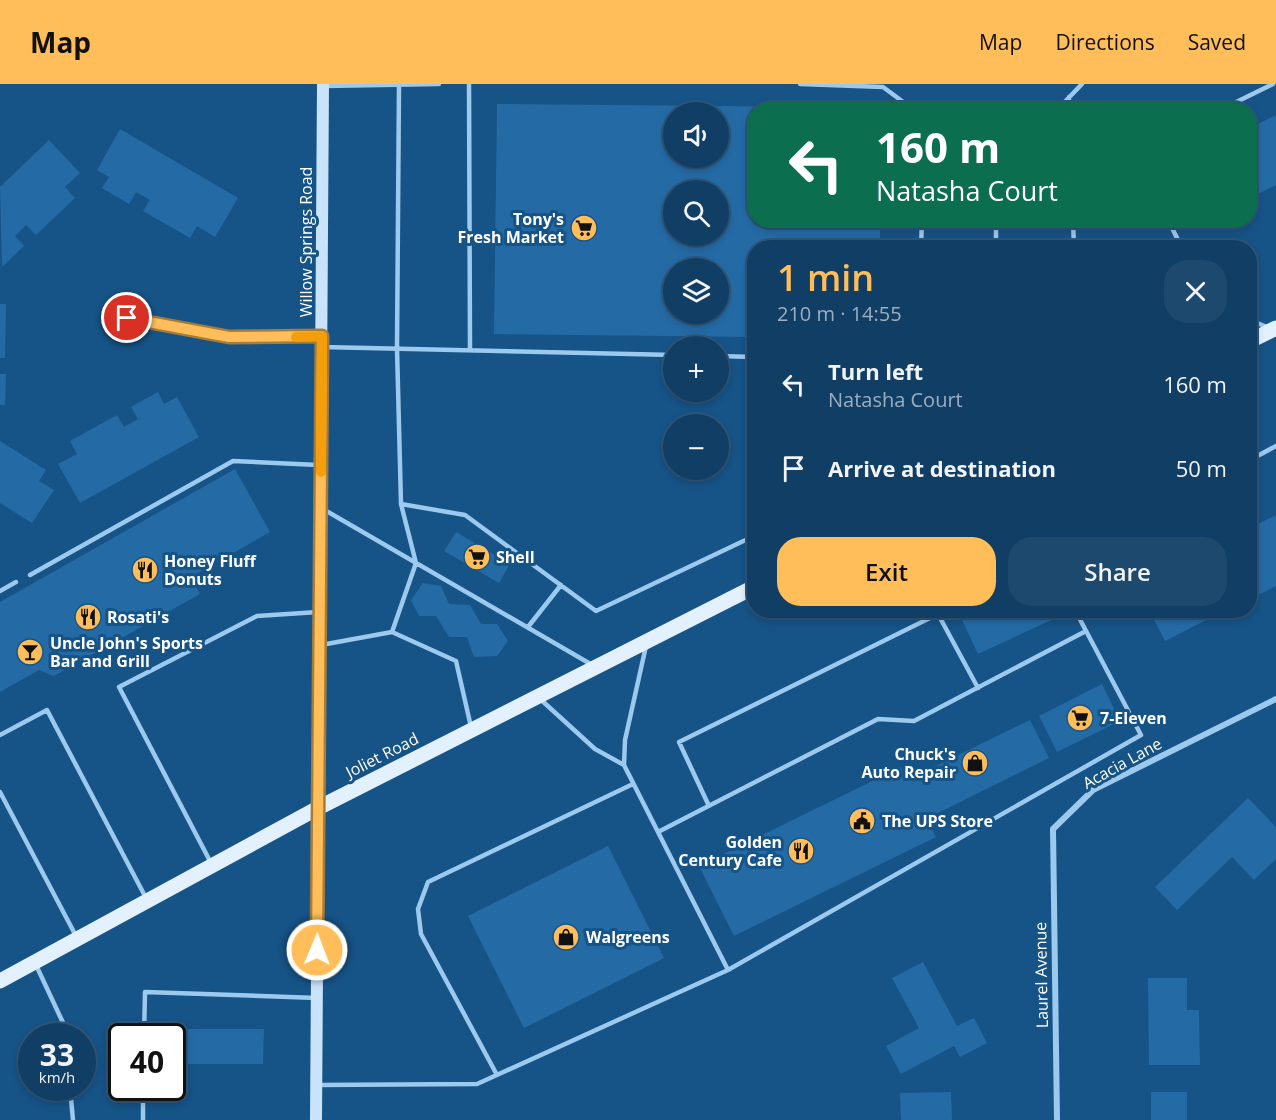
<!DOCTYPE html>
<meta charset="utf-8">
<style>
body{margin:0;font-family:"Open Sans",sans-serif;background:#1e496e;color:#f1f3f6;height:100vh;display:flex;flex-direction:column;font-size:22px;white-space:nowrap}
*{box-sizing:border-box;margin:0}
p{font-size:20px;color:#9caebf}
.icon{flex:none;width:33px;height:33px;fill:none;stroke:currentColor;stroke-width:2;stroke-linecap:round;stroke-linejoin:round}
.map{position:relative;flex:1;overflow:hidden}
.drawer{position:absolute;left:747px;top:156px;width:510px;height:378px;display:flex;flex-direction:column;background:#103e65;border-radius:24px;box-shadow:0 3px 9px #0003,0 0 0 2px #305779}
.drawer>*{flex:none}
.guide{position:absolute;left:747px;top:18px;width:510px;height:126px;border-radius:24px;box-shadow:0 3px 9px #0003,0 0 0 2px #305779;background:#0b6e4f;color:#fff;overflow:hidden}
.fabs{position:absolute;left:663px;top:18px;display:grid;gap:12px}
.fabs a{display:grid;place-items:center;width:66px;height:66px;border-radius:50%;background:#103e65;box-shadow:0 3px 9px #0003,0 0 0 2px #305779;font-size:30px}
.speed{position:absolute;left:18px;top:939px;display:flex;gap:12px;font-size:30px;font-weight:700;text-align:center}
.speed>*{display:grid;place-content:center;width:78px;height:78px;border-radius:50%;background:#103e65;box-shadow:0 3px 9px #0003,0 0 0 2px #305779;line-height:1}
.speed small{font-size:15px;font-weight:400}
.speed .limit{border:3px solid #111;border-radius:9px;background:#fff;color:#111}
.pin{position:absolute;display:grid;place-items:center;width:51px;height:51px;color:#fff;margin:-26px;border:3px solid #fff;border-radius:50%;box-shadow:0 2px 6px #0007}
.me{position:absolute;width:66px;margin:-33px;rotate:1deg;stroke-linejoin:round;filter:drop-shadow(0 0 4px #0008)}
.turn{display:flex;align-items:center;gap:21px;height:126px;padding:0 30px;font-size:27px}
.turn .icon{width:78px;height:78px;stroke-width:2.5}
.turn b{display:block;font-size:42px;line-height:51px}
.round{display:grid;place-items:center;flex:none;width:63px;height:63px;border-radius:24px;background:#1e496e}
.head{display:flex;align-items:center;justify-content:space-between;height:102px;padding:0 30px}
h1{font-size:36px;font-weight:600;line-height:45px;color:#ffbe59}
.button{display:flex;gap:12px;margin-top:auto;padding:12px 30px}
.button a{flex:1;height:69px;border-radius:24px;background:#ffbe59;color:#111;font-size:24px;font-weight:600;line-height:69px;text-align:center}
.button a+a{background:#1e496e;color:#f1f3f6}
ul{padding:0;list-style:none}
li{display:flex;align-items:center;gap:18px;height:84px;padding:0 30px}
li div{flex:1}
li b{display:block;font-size:22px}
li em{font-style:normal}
header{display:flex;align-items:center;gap:36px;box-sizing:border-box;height:84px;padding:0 30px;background:#ffbe59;color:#111}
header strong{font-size:28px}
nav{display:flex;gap:33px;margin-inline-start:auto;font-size:21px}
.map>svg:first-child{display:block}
.building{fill:#246ba6;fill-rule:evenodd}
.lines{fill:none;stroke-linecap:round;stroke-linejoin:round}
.lane{stroke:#9cc9ee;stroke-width:4.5}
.street{stroke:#9cc9ee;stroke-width:6}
.secondary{stroke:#c9e3fa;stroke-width:12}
.primary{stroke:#e3f1ff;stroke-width:15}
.route-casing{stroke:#a67c3a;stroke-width:15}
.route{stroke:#ffbe59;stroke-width:10}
.slow{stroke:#f59e0b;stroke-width:10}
.labels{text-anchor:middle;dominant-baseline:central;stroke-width:6;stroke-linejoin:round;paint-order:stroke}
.poi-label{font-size:16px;font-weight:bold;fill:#fff;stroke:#165387;text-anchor:start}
.street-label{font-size:16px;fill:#fff;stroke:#165387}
</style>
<header>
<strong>Map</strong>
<nav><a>Map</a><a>Directions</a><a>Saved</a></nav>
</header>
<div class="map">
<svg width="1276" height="1036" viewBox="0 0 1276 1036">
<rect width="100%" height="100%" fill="#165387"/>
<path class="building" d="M 497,20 L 814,23 L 814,26 L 754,26 L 754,136 L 880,136 L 880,164 L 754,164 L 754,253 L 494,250 ZM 674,28 L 718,28 L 718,74 L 674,74 ZM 674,106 L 718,106 L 718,152 L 674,152 ZM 674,184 L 718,184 L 718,230 L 674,230 Z
M 1276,31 L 1276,101 L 1250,114 L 1250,44 Z
M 120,45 L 238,114 L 215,153 L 197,142 L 190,154 L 143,127 L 150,116 L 136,108 L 129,120 L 102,104 L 109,93 L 97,86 Z
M 49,56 L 80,89 L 65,103 L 75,114 L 36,151 L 26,141 L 15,152 L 24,162 L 2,183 L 0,103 Z
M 0,220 L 6,220 L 5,274 L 0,274 Z
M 0,290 L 6,290 L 5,321 L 0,321 Z
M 158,308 L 164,320 L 177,313 L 199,353 L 80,419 L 58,380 L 77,370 L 70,357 L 117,331 L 124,343 L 138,335 L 131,323 Z
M 0,357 L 46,386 L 39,397 L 54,406 L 32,439 L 0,419 Z
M 235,385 L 270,448 L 191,493 L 200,510 L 54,592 L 39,586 L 0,608 L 0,518 Z
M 1276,431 L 1276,502 L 1250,515 L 1250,444 Z
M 456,448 L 510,480 L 499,499 L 444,467 Z
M 423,499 L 441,502 L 449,520 L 470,521 L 481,540 L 497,540 L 508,557 L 497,572 L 474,573 L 467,553 L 449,553 L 436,532 L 419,532 L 411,516 Z
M 983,526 L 1060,526 L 1062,531 L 978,570 L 962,536 Z
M 1149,526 L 1226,526 L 1165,557 Z
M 1102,600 L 1120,637 L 1057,668 L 1039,632 Z
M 1030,636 L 1049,674 L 926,735 L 936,753 L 734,852 L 699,782 L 901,683 L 907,696 Z
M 1248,714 L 1276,743 L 1276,775 L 1254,796 L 1232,773 L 1177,826 L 1155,803 Z
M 608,762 L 664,874 L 524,944 L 468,832 Z
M 923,878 L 957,942 L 974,934 L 987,959 L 960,973 L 954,962 L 901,990 L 886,962 L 919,944 L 892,894 Z
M 1148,894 L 1187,894 L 1187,926 L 1199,926 L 1200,981 L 1149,981 Z
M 172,945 L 264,945 L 263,980 L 172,980 Z
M 951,1008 L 952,1036 L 901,1036 L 900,1009 Z
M 1151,1008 L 1187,1008 L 1187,1036 L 1151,1036 Z"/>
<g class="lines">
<path class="lane" d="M 469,0 L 470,266
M 800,0 L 883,3 L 914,26
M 325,2 L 439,0
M 1069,13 L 1069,26
M 1057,26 L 1082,0
M 1220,26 L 1273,0
M 1073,136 L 1074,164
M 1168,136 L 1182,164
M 921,164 L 922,136
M 996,164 L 996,136
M 1250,236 L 1267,243
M 322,263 L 674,271
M 718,272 L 754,273
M 1250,376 L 1276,362
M 401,420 L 465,431 L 596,527 L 754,452
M 323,425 L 594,582
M 30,491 L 233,377 L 318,381
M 0,507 L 16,498
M 528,543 L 561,501
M 392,548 L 416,479 L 401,420 L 397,264 L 399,1
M 321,561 L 392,548 L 456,577 L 471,643
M 539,614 L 595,665 L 624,681
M 0,651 L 47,626 L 146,814
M 0,708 L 76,852
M 709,722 L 679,658 L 938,530 L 978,604
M 658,748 L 878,635 L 914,637 L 1086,547
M 211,779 L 119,603 L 257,532 L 318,528
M 36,881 L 65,943 L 66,952
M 728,886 L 1141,651 L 1075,526
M 144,952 L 145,908 L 317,914
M 497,991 L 421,850 L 418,825 L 428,798 L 633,700
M 317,1001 L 477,1000 L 728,886 L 624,681 L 625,656 L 646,562
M 70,1004 L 73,1036
M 143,1036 L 143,1004"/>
<path class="street" d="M 105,230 L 229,253 L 321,252
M 1057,1036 L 1053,745 L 1093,706 L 1276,615"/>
<path class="secondary" d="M 316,1036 L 323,0"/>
<path class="primary" d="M 1250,257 L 1276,244
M 0,897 L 318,724 L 754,503"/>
</g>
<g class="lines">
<defs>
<path id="route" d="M 127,234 L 229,253 L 322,252 L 317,866"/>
</defs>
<use href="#route" class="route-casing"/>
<use href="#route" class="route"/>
<path class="slow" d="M 296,253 L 322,252 L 321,388"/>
</g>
<defs>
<symbol id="supermarket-disc" viewBox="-11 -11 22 22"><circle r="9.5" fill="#ffbe59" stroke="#165387"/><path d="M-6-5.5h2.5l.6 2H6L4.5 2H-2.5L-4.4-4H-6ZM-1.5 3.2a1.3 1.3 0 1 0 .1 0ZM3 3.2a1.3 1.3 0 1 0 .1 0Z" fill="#111"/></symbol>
<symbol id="restaurant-disc" viewBox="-11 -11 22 22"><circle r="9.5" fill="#ffbe59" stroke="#165387"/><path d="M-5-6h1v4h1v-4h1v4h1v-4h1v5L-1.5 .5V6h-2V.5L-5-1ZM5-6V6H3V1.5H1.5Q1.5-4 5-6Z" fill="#111"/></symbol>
<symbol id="bar-disc" viewBox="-11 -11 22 22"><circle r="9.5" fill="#ffbe59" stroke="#165387"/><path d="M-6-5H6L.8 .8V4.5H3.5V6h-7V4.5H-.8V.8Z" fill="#111"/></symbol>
<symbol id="shop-disc" viewBox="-11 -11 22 22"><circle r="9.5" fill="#ffbe59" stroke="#165387"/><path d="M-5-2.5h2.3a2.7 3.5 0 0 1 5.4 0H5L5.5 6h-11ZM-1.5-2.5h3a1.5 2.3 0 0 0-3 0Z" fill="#111"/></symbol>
<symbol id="civic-disc" viewBox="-11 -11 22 22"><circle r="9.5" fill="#ffbe59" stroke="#165387"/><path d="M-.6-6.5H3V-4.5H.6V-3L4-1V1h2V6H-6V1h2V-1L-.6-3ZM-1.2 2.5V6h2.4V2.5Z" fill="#111"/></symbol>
</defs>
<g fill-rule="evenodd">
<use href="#supermarket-disc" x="569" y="129" width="30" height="30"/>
<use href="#supermarket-disc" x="462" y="458" width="30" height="30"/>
<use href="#restaurant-disc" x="130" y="471" width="30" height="30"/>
<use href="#restaurant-disc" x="73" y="518" width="30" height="30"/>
<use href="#bar-disc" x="15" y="553" width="30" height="30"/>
<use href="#supermarket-disc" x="1065" y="619" width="30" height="30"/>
<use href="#shop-disc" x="960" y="664" width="30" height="30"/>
<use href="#civic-disc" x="847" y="722" width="30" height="30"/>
<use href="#restaurant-disc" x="786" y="752" width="30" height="30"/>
<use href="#shop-disc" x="551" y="838" width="30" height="30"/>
</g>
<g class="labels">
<g class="poi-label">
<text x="564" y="135" text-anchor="end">Tony's<tspan x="564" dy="18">Fresh Market</tspan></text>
<text x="496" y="473">Shell</text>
<text x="164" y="477">Honey Fluff<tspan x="164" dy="18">Donuts</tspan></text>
<text x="107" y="533">Rosati's</text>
<text x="50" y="559">Uncle John's Sports<tspan x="50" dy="18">Bar and Grill</tspan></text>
<text x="1100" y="634">7-Eleven</text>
<text x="956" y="670" text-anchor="end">Chuck's<tspan x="956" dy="18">Auto Repair</tspan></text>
<text x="882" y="737">The UPS Store</text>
<text x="782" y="758" text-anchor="end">Golden<tspan x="782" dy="18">Century Cafe</tspan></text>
<text x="586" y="853">Walgreens</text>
</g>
<g class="street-label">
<text transform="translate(306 158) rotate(-90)">Willow Springs Road</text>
<text transform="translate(382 671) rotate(-27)">Joliet Road</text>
<text transform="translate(1122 679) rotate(-29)">Acacia Lane</text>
<text transform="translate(1041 891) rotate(-91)">Laurel Avenue</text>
</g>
</g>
</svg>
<div class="fabs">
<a><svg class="icon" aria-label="sound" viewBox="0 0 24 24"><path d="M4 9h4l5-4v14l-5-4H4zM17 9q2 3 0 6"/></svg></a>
<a><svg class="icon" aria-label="search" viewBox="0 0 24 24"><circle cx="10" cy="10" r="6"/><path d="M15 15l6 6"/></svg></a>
<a><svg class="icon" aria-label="layers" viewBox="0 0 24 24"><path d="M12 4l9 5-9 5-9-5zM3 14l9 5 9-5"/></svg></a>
<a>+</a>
<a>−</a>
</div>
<div class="speed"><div>33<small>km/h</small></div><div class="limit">40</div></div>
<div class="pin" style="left:127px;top:234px;background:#d93025"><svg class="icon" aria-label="arrive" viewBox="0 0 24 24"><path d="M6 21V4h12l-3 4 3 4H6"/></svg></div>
<svg class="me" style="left:317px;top:866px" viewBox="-20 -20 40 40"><circle r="17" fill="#ffbe59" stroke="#fff" stroke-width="3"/><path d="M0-11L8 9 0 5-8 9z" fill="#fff"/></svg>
<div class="guide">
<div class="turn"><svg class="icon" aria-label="left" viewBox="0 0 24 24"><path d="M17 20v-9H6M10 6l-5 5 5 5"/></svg><div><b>160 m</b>Natasha Court</div></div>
</div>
<section class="drawer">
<div class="head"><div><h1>1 min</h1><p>210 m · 14:55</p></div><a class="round"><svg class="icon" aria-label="close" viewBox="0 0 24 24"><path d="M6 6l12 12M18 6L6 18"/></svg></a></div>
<ul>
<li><svg class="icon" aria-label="left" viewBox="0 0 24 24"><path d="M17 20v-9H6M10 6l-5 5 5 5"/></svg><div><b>Turn left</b><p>Natasha Court</p></div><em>160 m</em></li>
<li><svg class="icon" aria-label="arrive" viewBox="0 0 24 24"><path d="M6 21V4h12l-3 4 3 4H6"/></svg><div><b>Arrive at destination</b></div><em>50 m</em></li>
</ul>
<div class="button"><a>Exit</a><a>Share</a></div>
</section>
</div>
